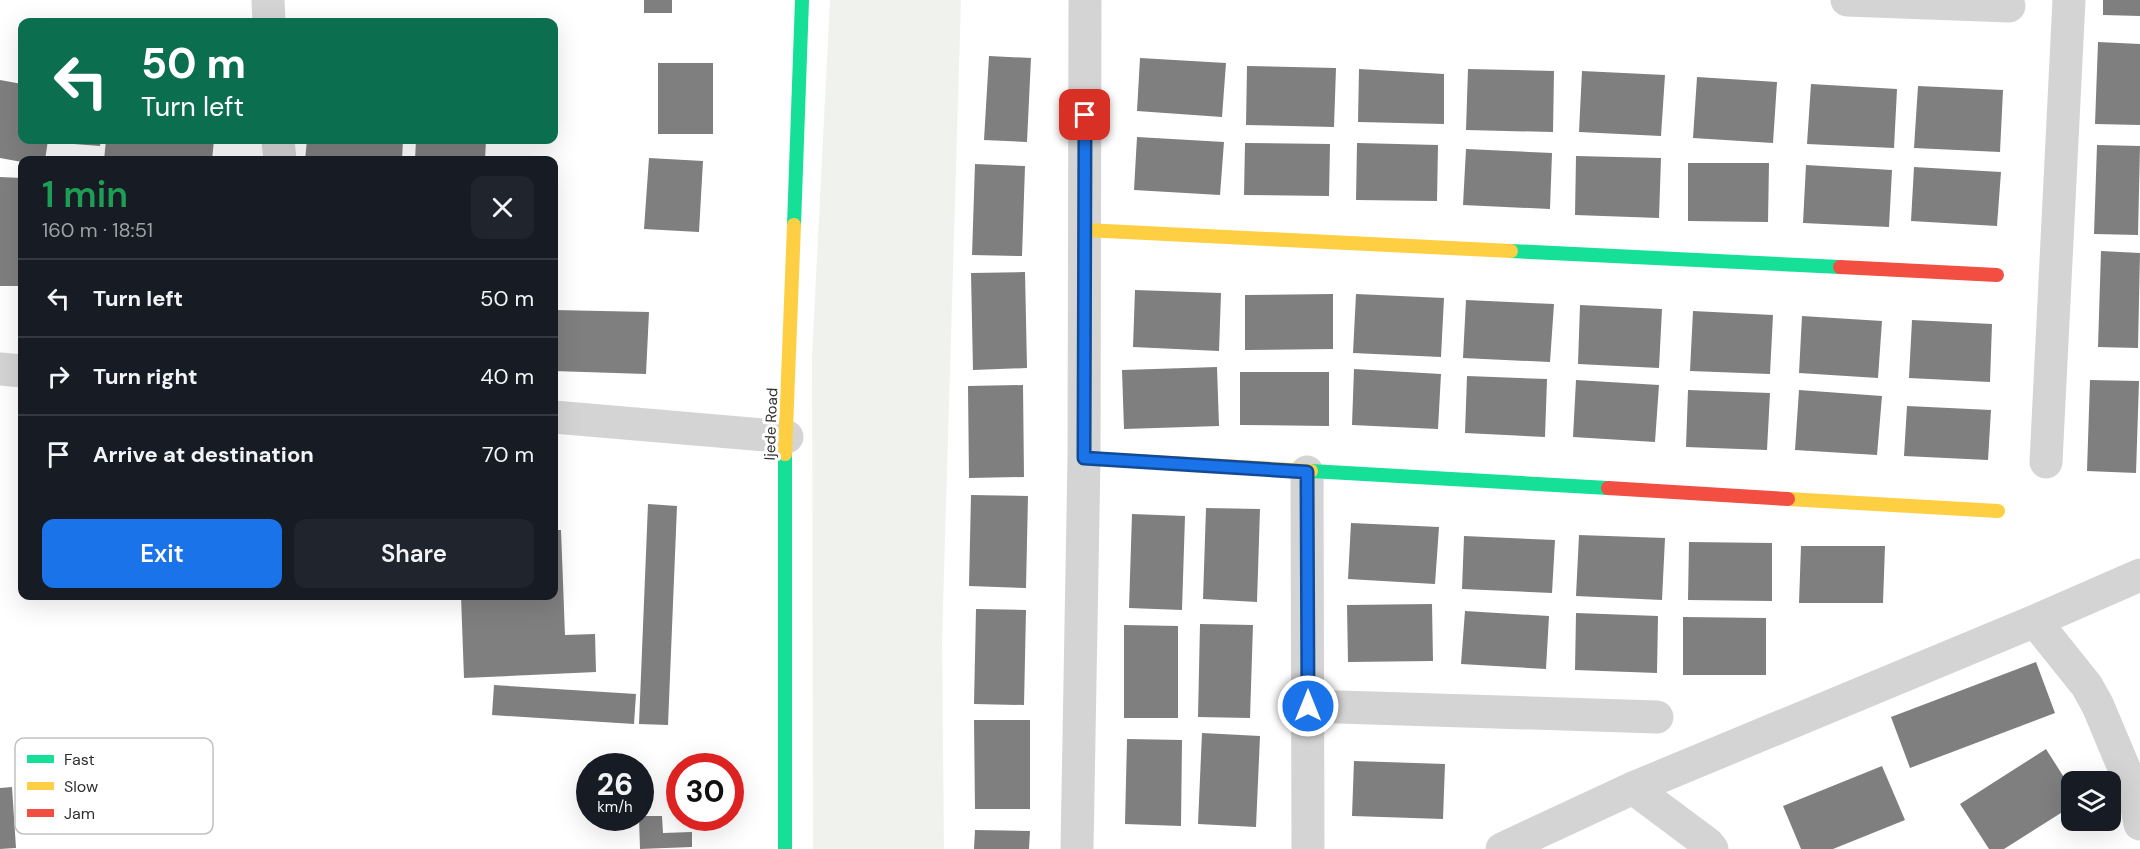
<!DOCTYPE html>
<meta charset="utf-8">
<style>
body{margin:0;font-family:"DM Sans",sans-serif;background:#20242c;color:#f1f3f6;height:100vh;display:flex;flex-direction:column;font-size:22px;white-space:nowrap}
*{box-sizing:border-box;margin:0}
p{font-size:20px;color:#9ea1a6}
.icon{flex:none;width:33px;height:33px;fill:none;stroke:currentColor;stroke-width:2;stroke-linecap:round;stroke-linejoin:round}
.map{position:relative;flex:1;overflow:hidden}
.side{position:absolute;left:18px;top:156px;width:540px;height:444px;display:flex;flex-direction:column;background:#171b24;border-radius:12px;box-shadow:0 6px 24px #0002}
.side>*{flex:none}
.hud{position:absolute;left:18px;top:18px;width:540px;height:126px;border-radius:12px;box-shadow:0 6px 24px #0002;background:#0b6e4f;color:#fff;overflow:hidden}
.fabs{position:absolute;left:2061px;top:771px;display:grid;gap:12px}
.fabs a{display:grid;place-items:center;width:60px;height:60px;border-radius:12px;background:#171b24;box-shadow:0 6px 24px #0002;font-size:30px}
.speed{position:absolute;left:576px;top:753px;display:flex;gap:12px;font-size:30px;font-weight:700;text-align:center}
.speed>*{display:grid;place-content:center;width:78px;height:78px;border-radius:50%;background:#171b24;box-shadow:0 6px 24px #0002;line-height:1}
.speed small{font-size:15px;font-weight:400}
.speed .limit{border:9px solid #d22;background:#fff;color:#111}
.pin{position:absolute;display:grid;place-items:center;width:51px;height:51px;color:#fff;margin:-26px;border-radius:12px;box-shadow:0 3px 9px #0006}
.me{position:absolute;width:66px;margin:-33px;rotate:0deg;stroke-linejoin:round;filter:drop-shadow(0 0 4px #0008)}
.turn{display:flex;align-items:center;gap:21px;height:126px;padding:0 24px;font-size:27px}
.turn .icon{width:78px;height:78px;stroke-width:2.5}
.turn b{display:block;font-size:42px;line-height:51px}
.round{display:grid;place-items:center;flex:none;width:63px;height:63px;border-radius:12px;background:#20242c}
.summary{display:flex;align-items:center;justify-content:space-between;height:102px;padding:0 24px}
h1{font-size:36px;font-weight:600;line-height:45px;color:#1e9e55}
.action{display:flex;gap:12px;margin-top:auto;padding:12px 24px}
.action a{flex:1;height:69px;border-radius:12px;background:#1a73e8;color:#fff;font-size:24px;font-weight:600;line-height:69px;text-align:center}
.action a+a{background:#20242c;color:#f1f3f6}
ul{padding:0;list-style:none}
li{display:flex;align-items:center;gap:18px;height:78px;padding:0 24px;border-top:2px solid #363941}
li div{flex:1}
li b{display:block;font-size:22px}
li em{font-style:normal}
.map>svg:first-child{display:block}
.green{fill:#f0f3ed}
.building{fill:#7f7f7f}
.lines{fill:none;stroke-linecap:round;stroke-linejoin:round}
.street{stroke:#d4d4d4;stroke-width:33}
.fast{stroke:#16e098;stroke-width:14}
.slow{stroke:#ffcf43;stroke-width:14}
.jam{stroke:#f24e42;stroke-width:14}
.route-casing{stroke:#114b97;stroke-width:15}
.route{stroke:#1a73e8;stroke-width:10}
.labels{text-anchor:middle;dominant-baseline:central;stroke-width:6;stroke-linejoin:round;paint-order:stroke}
.street-label{font-size:15px;fill:#2f2f2f;stroke:#fff}
.key{fill:#fff;stroke:#c1c1c1;stroke-width:1.5}
.key-label{font-size:16px;fill:#2f2f2f}
</style>
<div class="map">
<svg width="2140" height="849" viewBox="0 0 2140 849">
<rect width="100%" height="100%" fill="#fff"/>
<path class="green" d="M 830,0 L 961,0 L 942,641 L 944,849 L 813,849 L 812,356 Z"/>
<path class="building" d="M 644,0 L 672,0 L 672,13 L 644,13 Z
M 2103,0 L 2140,0 L 2140,16 L 2103,15 Z
M 2098,42 L 2140,44 L 2140,125 L 2095,124 Z
M 989,56 L 1031,58 L 1027,142 L 984,140 Z
M 1140,58 L 1226,63 L 1222,117 L 1137,111 Z
M 658,63 L 713,63 L 713,134 L 658,134 Z
M 1247,66 L 1336,68 L 1334,127 L 1246,125 Z
M 1359,69 L 1444,74 L 1444,124 L 1358,122 Z
M 1468,69 L 1554,71 L 1553,132 L 1466,130 Z
M 1582,71 L 1665,75 L 1661,136 L 1579,132 Z
M 1697,77 L 1777,82 L 1773,143 L 1693,138 Z
M 0,80 L 22,84 L 22,140 L 48,140 L 45,160 L 22,160 L 22,162 L 0,158 Z
M 1811,84 L 1897,89 L 1894,148 L 1807,144 Z
M 1918,86 L 2003,90 L 2000,152 L 1914,148 Z
M 1137,137 L 1224,142 L 1220,195 L 1134,190 Z
M 61,140 L 101,140 L 100,146 L 61,143 Z
M 106,140 L 214,140 L 212,160 L 104,160 Z
M 307,140 L 403,140 L 402,160 L 305,160 Z
M 416,140 L 486,140 L 485,160 L 415,160 Z
M 1245,143 L 1330,144 L 1329,196 L 1244,195 Z
M 1357,143 L 1438,145 L 1437,201 L 1356,200 Z
M 2097,145 L 2140,146 L 2138,235 L 2094,234 Z
M 1466,149 L 1552,153 L 1550,209 L 1463,205 Z
M 1576,156 L 1661,158 L 1659,218 L 1575,215 Z
M 649,158 L 703,161 L 699,232 L 644,229 Z
M 1688,163 L 1769,163 L 1768,222 L 1688,221 Z
M 975,164 L 1025,166 L 1022,256 L 972,255 Z
M 1806,165 L 1892,170 L 1889,227 L 1803,223 Z
M 1914,167 L 2001,172 L 1997,226 L 1911,221 Z
M 0,177 L 22,178 L 22,286 L 0,286 Z
M 2101,251 L 2140,253 L 2138,348 L 2098,347 Z
M 1025,272 L 1027,368 L 973,370 L 971,273 Z
M 1135,290 L 1221,293 L 1219,351 L 1133,347 Z
M 1333,294 L 1333,349 L 1245,350 L 1245,295 Z
M 1356,294 L 1444,298 L 1441,357 L 1353,353 Z
M 1466,300 L 1554,304 L 1550,362 L 1463,358 Z
M 1580,305 L 1662,309 L 1659,368 L 1578,364 Z
M 554,310 L 649,312 L 646,374 L 554,371 Z
M 1693,311 L 1773,315 L 1770,374 L 1690,371 Z
M 1802,316 L 1882,321 L 1878,378 L 1799,373 Z
M 1912,320 L 1992,324 L 1990,382 L 1909,378 Z
M 1217,367 L 1219,426 L 1124,429 L 1122,370 Z
M 1354,369 L 1441,374 L 1438,429 L 1352,425 Z
M 1240,372 L 1329,372 L 1329,426 L 1240,425 Z
M 1467,376 L 1547,379 L 1545,437 L 1465,433 Z
M 1576,380 L 1659,385 L 1655,442 L 1573,437 Z
M 2090,380 L 2139,381 L 2136,473 L 2087,471 Z
M 1023,385 L 1024,477 L 969,478 L 968,386 Z
M 1688,390 L 1770,393 L 1767,450 L 1686,447 Z
M 1799,390 L 1882,396 L 1877,455 L 1795,450 Z
M 1907,406 L 1991,410 L 1988,460 L 1904,456 Z
M 971,495 L 1028,496 L 1026,588 L 969,586 Z
M 648,504 L 677,506 L 668,725 L 639,724 Z
M 1206,508 L 1260,509 L 1257,602 L 1203,599 Z
M 1132,514 L 1185,516 L 1182,610 L 1129,608 Z
M 1351,523 L 1439,527 L 1435,584 L 1348,579 Z
M 554,530 L 561,530 L 565,635 L 595,634 L 596,672 L 464,678 L 461,596 L 554,596 Z
M 1579,535 L 1665,538 L 1662,600 L 1576,596 Z
M 1464,536 L 1555,540 L 1552,593 L 1462,589 Z
M 1689,542 L 1772,543 L 1772,601 L 1688,600 Z
M 1801,546 L 1885,546 L 1883,603 L 1799,603 Z
M 1432,604 L 1433,661 L 1348,662 L 1347,605 Z
M 976,609 L 1026,610 L 1024,705 L 974,704 Z
M 1465,611 L 1549,616 L 1546,669 L 1461,664 Z
M 1576,613 L 1658,616 L 1657,673 L 1575,670 Z
M 1683,617 L 1766,618 L 1766,675 L 1683,675 Z
M 1200,624 L 1253,625 L 1250,718 L 1198,717 Z
M 1124,625 L 1178,626 L 1178,718 L 1124,718 Z
M 2036,662 L 2055,713 L 1910,768 L 1891,717 Z
M 494,685 L 636,694 L 634,724 L 492,715 Z
M 974,720 L 1030,720 L 1030,809 L 975,809 Z
M 1202,733 L 1260,736 L 1256,827 L 1198,824 Z
M 1127,739 L 1182,740 L 1181,826 L 1125,824 Z
M 2046,749 L 2072,790 L 2072,806 L 2004,849 L 1989,849 L 1960,804 Z
M 1354,761 L 1445,764 L 1443,819 L 1352,816 Z
M 1882,766 L 1905,820 L 1833,849 L 1801,849 L 1783,806 Z
M 12,787 L 16,848 L 0,849 L 0,788 Z
M 640,816 L 662,816 L 663,833 L 692,832 L 692,847 L 640,849 L 639,818 Z
M 975,830 L 1030,831 L 1029,849 L 974,849 Z"/>
<g class="lines">
<path class="street" d="M 268,0 L 269,22
M 1847,0 L 2009,6
M 278,140 L 280,160
M 0,369 L 22,371
M 554,417 L 787,437
M 2046,462 L 2069,0
M 1307,472 L 1308,849
M 2035,621 L 2087,686 L 2098,706 L 2134,792 L 2140,824
M 1308,706 L 1657,717
M 1633,788 L 1708,844 L 1712,849
M 1077,849 L 1084,458 L 1085,0
M 1502,849 L 1633,788 L 2035,621 L 2140,575"/>
<path class="fast" d="M 794,225 L 802,0
M 1511,251 L 1840,267
M 1311,471 L 1608,488
M 785,849 L 785,454"/>
<path class="slow" d="M 1085,230 L 1511,251
M 785,454 L 794,225
M 1084,458 L 1311,471
M 1788,499 L 1998,511"/>
<path class="jam" d="M 1840,267 L 1997,275
M 1608,488 L 1788,499"/>
</g>
<g class="lines">
<defs>
<path id="route" d="M 1085,115 L 1084,458 L 1307,472 L 1308,706"/>
</defs>
<use href="#route" class="route-casing"/>
<use href="#route" class="route"/>
</g>
<g class="labels">
<g class="street-label">
<text transform="translate(771 424) rotate(-88)">Ijede Road</text>
</g>
</g>
<rect x="15" y="738" width="198" height="96" rx="9" class="key"/>
<rect x="27" y="755" width="27" height="8" fill="#16e098"/>
<rect x="27" y="782" width="27" height="8" fill="#ffcf43"/>
<rect x="27" y="809" width="27" height="8" fill="#f24e42"/>
<g class="key-label">
<text x="64" y="765">Fast</text>
<text x="64" y="792">Slow</text>
<text x="64" y="819">Jam</text>
</g>
</svg>
<div class="fabs">
<a><svg class="icon" aria-label="layers" viewBox="0 0 24 24"><path d="M12 4l9 5-9 5-9-5zM3 14l9 5 9-5"/></svg></a>
</div>
<div class="speed"><div>26<small>km/h</small></div><div class="limit">30</div></div>
<div class="pin" style="left:1085px;top:115px;background:#d93025"><svg class="icon" aria-label="arrive" viewBox="0 0 24 24"><path d="M6 21V4h12l-3 4 3 4H6"/></svg></div>
<svg class="me" style="left:1308px;top:706px" viewBox="-20 -20 40 40"><circle r="17" fill="#1a73e8" stroke="#fff" stroke-width="3"/><path d="M0-11L8 9 0 5-8 9z" fill="#fff"/></svg>
<div class="hud">
<div class="turn"><svg class="icon" aria-label="left" viewBox="0 0 24 24"><path d="M17 20v-9H6M10 6l-5 5 5 5"/></svg><div><b>50 m</b>Turn left</div></div>
</div>
<section class="side">
<div class="summary"><div><h1>1 min</h1><p>160 m · 18:51</p></div><a class="round"><svg class="icon" aria-label="close" viewBox="0 0 24 24"><path d="M6 6l12 12M18 6L6 18"/></svg></a></div>
<ul>
<li><svg class="icon" aria-label="left" viewBox="0 0 24 24"><path d="M17 20v-9H6M10 6l-5 5 5 5"/></svg><div><b>Turn left</b></div><em>50 m</em></li>
<li><svg class="icon" aria-label="right" viewBox="0 0 24 24"><path d="M7 20v-9h11M14 6l5 5-5 5"/></svg><div><b>Turn right</b></div><em>40 m</em></li>
<li><svg class="icon" aria-label="arrive" viewBox="0 0 24 24"><path d="M6 21V4h12l-3 4 3 4H6"/></svg><div><b>Arrive at destination</b></div><em>70 m</em></li>
</ul>
<div class="action"><a>Exit</a><a>Share</a></div>
</section>
</div>
